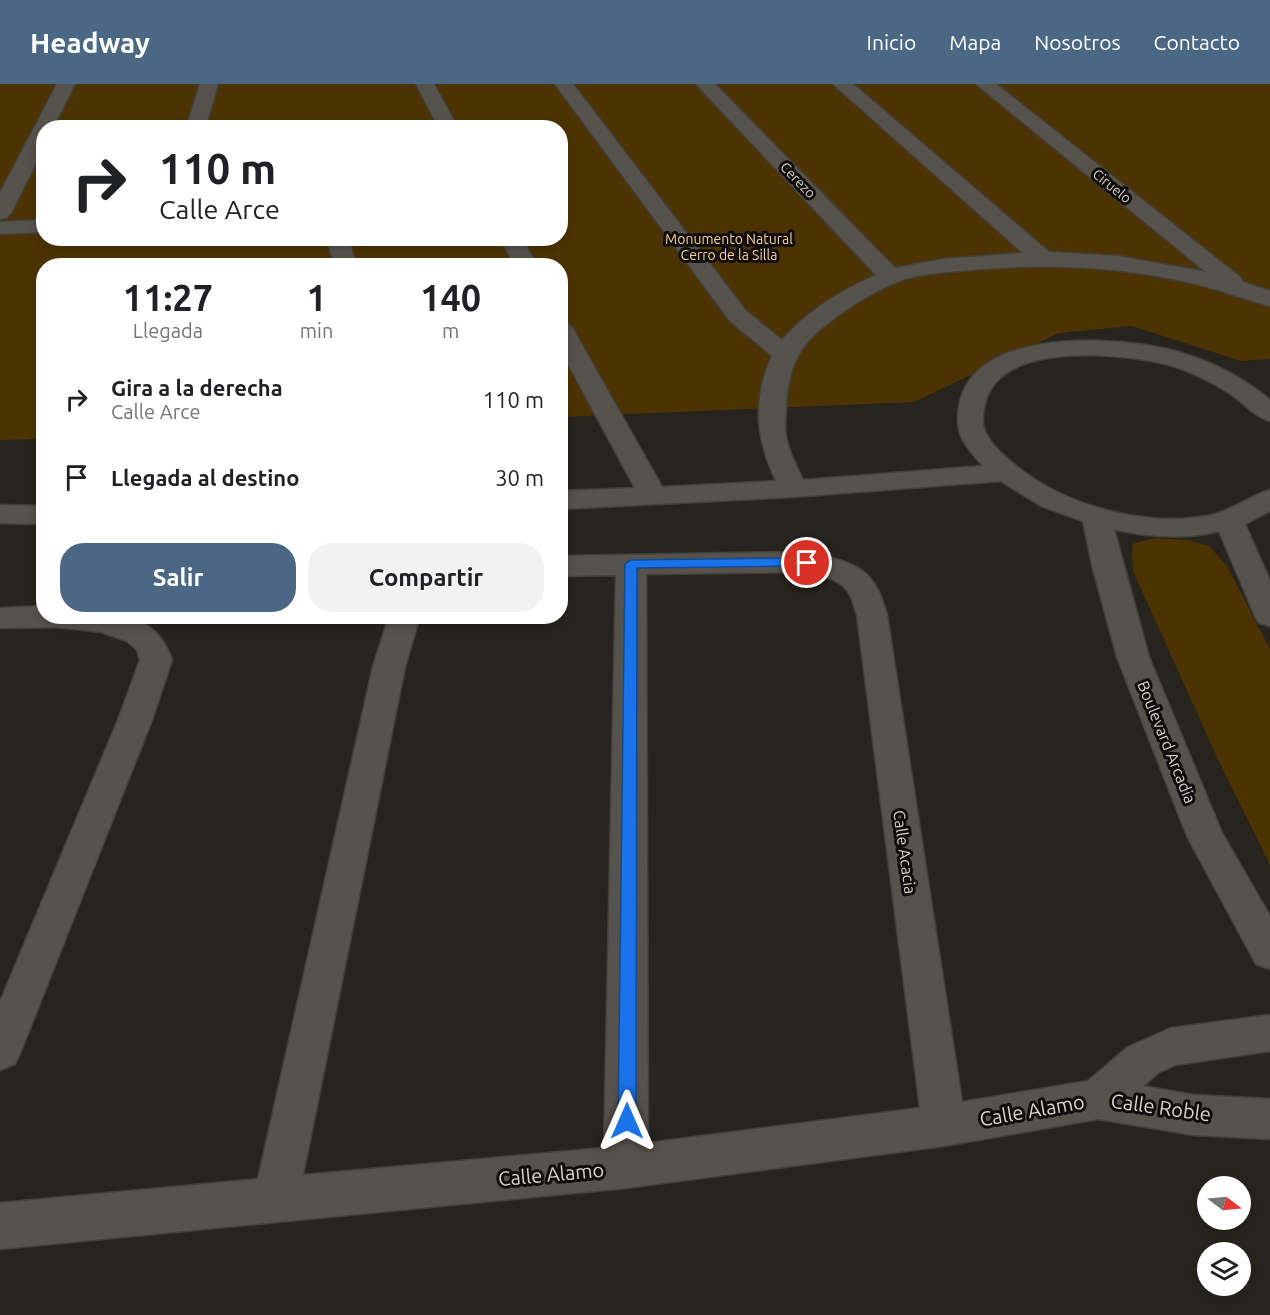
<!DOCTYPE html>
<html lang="es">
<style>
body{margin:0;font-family:Ubuntu,sans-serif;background:#f2f2f2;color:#202124;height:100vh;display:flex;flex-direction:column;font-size:22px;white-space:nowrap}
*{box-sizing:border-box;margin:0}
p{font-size:20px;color:#757577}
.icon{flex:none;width:33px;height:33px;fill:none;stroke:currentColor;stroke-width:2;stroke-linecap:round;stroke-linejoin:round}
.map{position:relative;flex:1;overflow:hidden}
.panel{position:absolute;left:36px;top:174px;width:532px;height:366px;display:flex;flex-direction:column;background:#fff;border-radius:24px;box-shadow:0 3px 9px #0003}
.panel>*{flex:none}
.hud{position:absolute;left:36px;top:36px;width:532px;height:126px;border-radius:24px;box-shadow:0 3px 9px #0003;background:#fff;color:#202124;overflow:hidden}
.needle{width:39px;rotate:106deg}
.tools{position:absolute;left:1197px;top:1092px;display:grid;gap:12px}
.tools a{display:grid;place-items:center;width:54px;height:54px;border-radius:50%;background:#fff;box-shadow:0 3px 9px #0003;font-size:30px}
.pin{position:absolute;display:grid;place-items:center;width:51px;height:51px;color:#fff;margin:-26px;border:3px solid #fff;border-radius:50%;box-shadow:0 2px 6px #0007}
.me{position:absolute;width:66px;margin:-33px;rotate:0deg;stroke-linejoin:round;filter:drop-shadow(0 0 4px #0008)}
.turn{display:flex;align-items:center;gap:21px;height:126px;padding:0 24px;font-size:27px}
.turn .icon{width:78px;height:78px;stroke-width:2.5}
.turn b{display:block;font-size:42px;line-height:51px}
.eta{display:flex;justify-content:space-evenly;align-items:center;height:102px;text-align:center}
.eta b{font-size:36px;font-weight:700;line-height:42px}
.action{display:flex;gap:12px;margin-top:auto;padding:12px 24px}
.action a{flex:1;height:69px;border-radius:24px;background:#4a6884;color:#fff;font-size:24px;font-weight:700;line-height:69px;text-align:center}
.action a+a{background:#f2f2f2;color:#202124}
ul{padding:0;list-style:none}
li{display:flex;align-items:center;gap:18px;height:78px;padding:0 24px}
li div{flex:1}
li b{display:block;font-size:22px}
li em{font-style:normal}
header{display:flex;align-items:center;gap:36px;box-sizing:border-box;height:84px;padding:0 30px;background:#4a6884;color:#fff}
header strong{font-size:28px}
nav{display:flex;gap:33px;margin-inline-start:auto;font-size:21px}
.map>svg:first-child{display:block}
.green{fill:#4d3301;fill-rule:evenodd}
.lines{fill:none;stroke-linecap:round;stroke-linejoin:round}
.minor-casing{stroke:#43403c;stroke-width:3}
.minor{fill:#56524c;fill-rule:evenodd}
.route{fill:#1a73e8;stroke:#114b97;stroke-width:1.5}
.labels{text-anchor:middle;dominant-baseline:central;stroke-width:6;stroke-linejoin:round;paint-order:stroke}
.far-street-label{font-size:14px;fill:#d6d3d0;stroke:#0f0d0b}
.far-park-label{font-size:14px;fill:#fbd192;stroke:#0f0d0b}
.street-label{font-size:16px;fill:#d6d3d0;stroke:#0f0d0b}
.near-street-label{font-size:20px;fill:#d6d3d0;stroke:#0f0d0b}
</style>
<header>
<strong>Headway</strong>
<nav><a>Inicio</a><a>Mapa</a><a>Nosotros</a><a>Contacto</a></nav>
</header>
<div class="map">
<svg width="1270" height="1231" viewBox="0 0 1270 1231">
<rect width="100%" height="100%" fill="#27241e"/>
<path class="green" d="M 0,0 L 1270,0 L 1270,275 L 1241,277 L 1132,242 L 1059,249 L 914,318 L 561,333 L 561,182 L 44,182 L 43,355 L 0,356 ZM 44,44 L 561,44 L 561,154 L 44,154 Z
M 1155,454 L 1188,456 L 1209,462 L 1227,482 L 1270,565 L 1270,781 L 1216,671 L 1133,487 L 1132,460 Z"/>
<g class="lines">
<defs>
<path id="minor" d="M 57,0 L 75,0 L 53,44 L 44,44 L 44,63 L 11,129 L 7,133 L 0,135 L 0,109 Z
M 200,0 L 218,0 L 205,44 L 186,44 Z
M 416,0 L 434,0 L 458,44 L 439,44 Z
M 555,0 L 573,0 L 746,227 L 782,256 C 807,227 842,206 876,191 L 696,0 L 715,0 L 895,184 L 943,175 L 1023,169 L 833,0 L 853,0 L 1049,168 L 1118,172 L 1206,188 L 976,0 L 996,0 L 1240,193 L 1243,198 L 1270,207 L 1270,222 C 1243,215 1218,205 1191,199 C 1118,182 1044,179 969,186 C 948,188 926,189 906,195 C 878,204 850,222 827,240 C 798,261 788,286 786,322 C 786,332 784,343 786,353 C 789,368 796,382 803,396 L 983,382 C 963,360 953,348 960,318 C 976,249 1092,253 1146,261 C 1191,268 1234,286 1270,316 L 1270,337 C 1254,333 1243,318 1229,309 C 1204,293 1175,280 1145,276 C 1100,269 998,261 985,320 C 983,330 981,338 985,347 C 991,361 1003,371 1015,381 C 1065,422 1143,443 1207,432 C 1231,428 1248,412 1270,406 L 1270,427 L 1245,440 L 1270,497 L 1270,542 L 1259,539 L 1255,532 L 1219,447 C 1186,456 1147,453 1114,445 L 1149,573 L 1222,749 L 1270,832 L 1270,885 L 1256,880 L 1187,752 L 1117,573 L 1092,481 L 1083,437 L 1041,422 L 1001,397 L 793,413 L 561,425 L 561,407 L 635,404 L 561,267 L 561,238 L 569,240 L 573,245 L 662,403 L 776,397 C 756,354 752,317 772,272 L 730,237 Z
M 44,136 L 44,148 L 0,150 L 0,138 Z
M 326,154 L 348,154 L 357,182 L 335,182 Z
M 500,154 L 522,154 L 537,182 L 515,182 Z
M 0,421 L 44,422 L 44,440 L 0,439 Z
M 794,468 C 817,471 853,474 869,493 C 879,504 883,518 887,531 L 962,1018 L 1088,997 L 1128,963 L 1171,944 L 1270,931 L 1270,967 L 1175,981 L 1158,989 L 1143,1002 L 1194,1011 L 1270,1015 L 1270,1055 L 1194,1051 L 1098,1035 L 944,1062 L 626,1104 L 0,1165 L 0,1119 L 258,1095 L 373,583 L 389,532 L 420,532 L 405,583 L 303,1091 L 604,1064 L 616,491 L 561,492 L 561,472 ZM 794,488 C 811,490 838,491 848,508 C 853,514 854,524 857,531 L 920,1024 L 648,1059 L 646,490 Z
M 44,522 L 44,532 L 125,532 C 150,539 164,552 172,576 L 152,636 L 21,967 L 15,980 L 0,986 L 0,918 L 118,636 L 140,576 L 137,566 L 127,557 L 101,548 L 56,543 L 0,544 L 0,524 Z"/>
</defs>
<use href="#minor" class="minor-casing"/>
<use href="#minor" class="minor"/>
</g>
<path class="route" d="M 794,474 L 811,477 L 813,479 L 807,483 L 794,482 L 637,484 L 636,1037 L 633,1043 L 627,1045 L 620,1043 L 618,1037 L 625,480 L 631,476 Z"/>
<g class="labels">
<g class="far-street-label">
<text transform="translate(798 96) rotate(46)">Cerezo</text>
<text transform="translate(1112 102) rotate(39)">Ciruelo</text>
</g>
<g class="far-park-label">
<text x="729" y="155">Monumento Natural<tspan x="729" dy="16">Cerro de la Silla</tspan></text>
</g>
<g class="street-label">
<text transform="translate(1167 658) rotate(68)">Boulevard Arcadia</text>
<text transform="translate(905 768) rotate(82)">Calle Acacia</text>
</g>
<g class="near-street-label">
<text transform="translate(1161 1023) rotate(8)">Calle Roble</text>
<text transform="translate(1032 1026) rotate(-10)">Calle Alamo</text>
<text transform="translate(551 1090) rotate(-5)">Calle Alamo</text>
</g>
</g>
</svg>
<div class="tools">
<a><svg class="needle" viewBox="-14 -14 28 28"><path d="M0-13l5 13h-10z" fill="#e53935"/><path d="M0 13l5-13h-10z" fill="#757577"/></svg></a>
<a><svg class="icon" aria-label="layers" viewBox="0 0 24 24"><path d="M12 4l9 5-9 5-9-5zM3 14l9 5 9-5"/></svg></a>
</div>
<div class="pin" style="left:807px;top:479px;background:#d93025"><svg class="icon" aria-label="arrive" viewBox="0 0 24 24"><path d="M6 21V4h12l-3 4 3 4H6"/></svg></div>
<svg class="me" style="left:627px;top:1037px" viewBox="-20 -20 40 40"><path d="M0-17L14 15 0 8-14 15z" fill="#1a73e8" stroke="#fff" stroke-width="4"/></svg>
<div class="hud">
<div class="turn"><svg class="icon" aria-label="right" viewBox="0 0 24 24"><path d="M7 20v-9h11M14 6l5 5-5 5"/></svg><div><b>110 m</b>Calle Arce</div></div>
</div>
<section class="panel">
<div class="eta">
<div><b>11:27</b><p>Llegada</p></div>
<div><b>1</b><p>min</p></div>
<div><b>140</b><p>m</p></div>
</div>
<ul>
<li><svg class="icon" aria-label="right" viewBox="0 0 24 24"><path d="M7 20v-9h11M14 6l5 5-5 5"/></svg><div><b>Gira a la derecha</b><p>Calle Arce</p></div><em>110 m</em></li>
<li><svg class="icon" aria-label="arrive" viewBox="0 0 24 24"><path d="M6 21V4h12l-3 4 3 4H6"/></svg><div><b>Llegada al destino</b></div><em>30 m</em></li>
</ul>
<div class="action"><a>Salir</a><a>Compartir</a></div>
</section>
</div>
